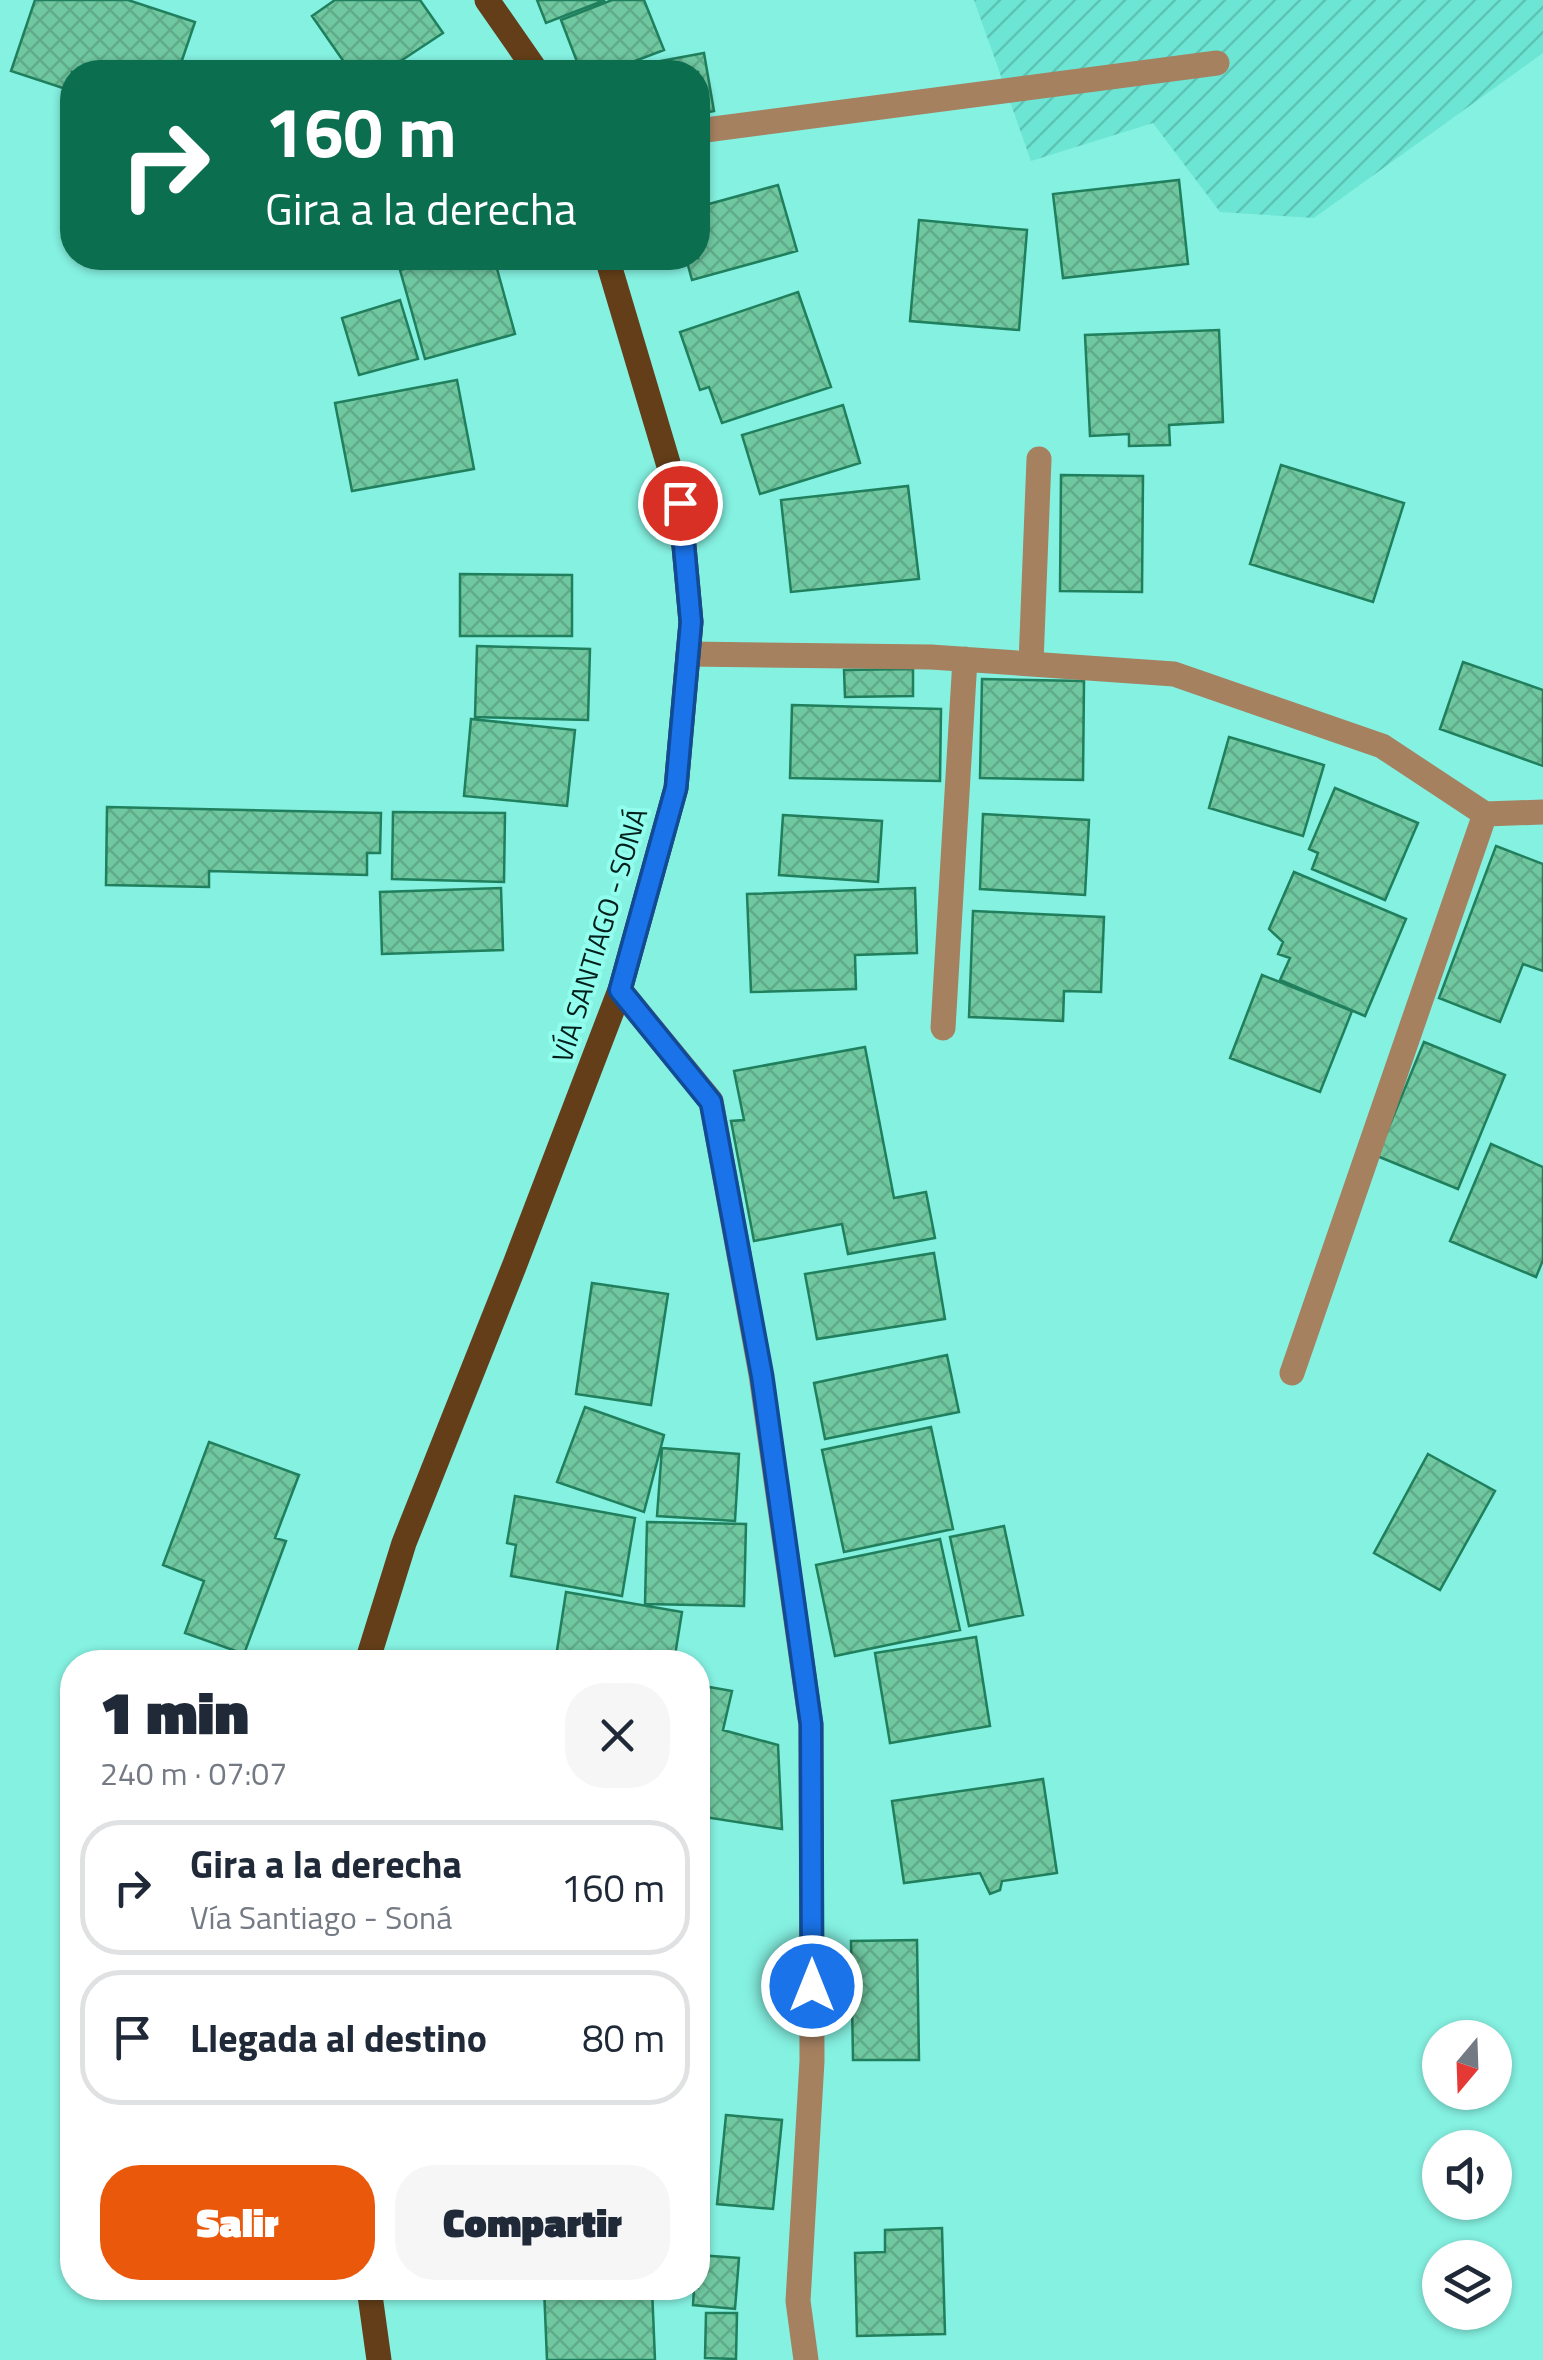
<!DOCTYPE html>
<html lang="es">
<meta charset="utf-8">
<style>
body{margin:0;font-family:"Titillium Web",sans-serif;background:#f6f6f7;color:#1f2937;height:100vh;display:flex;flex-direction:column;font-size:38px;white-space:nowrap}
*{box-sizing:border-box;margin:0}
p{font-size:32px;color:#747a83}
.icon{flex:none;width:55px;height:55px;fill:none;stroke:currentColor;stroke-width:2;stroke-linecap:round;stroke-linejoin:round}
.map{position:relative;flex:1;overflow:hidden}
.sheet{position:absolute;left:60px;top:1650px;width:650px;height:650px;display:flex;flex-direction:column;background:#fff;border-radius:40px;box-shadow:0 2px 8px #0004}
.sheet>*{flex:none}
.banner{position:absolute;left:60px;top:60px;width:650px;height:210px;border-radius:40px;box-shadow:0 2px 8px #0004;background:#0b6e4f;color:#fff;overflow:hidden}
.needle{width:65px;rotate:199deg}
.fabs{position:absolute;left:1422px;top:2020px;display:grid;gap:20px}
.fabs a{display:grid;place-items:center;width:90px;height:90px;border-radius:50%;background:#fff;box-shadow:0 2px 8px #0004;font-size:50px}
.pin{position:absolute;display:grid;place-items:center;width:85px;height:85px;color:#fff;margin:-42px;border:5px solid #fff;border-radius:50%;box-shadow:0 2px 10px #0007}
.me{position:absolute;width:110px;margin:-55px;rotate:0deg;stroke-linejoin:round;filter:drop-shadow(0 0 8px #0008)}
.turn{display:flex;align-items:center;gap:35px;height:210px;padding:0 40px;font-size:45px}
.turn .icon{width:130px;height:130px;stroke-width:2.5}
.turn b{display:block;font-size:70px;line-height:85px}
.round{display:grid;place-items:center;flex:none;width:105px;height:105px;border-radius:40px;background:#f6f6f7}
.overview{display:flex;align-items:center;justify-content:space-between;height:170px;padding:0 40px}
h1{font-size:60px;font-weight:800;line-height:75px}
.cta{display:flex;gap:20px;margin-top:auto;padding:20px 40px}
.cta a{flex:1;height:115px;border-radius:40px;background:#ea580c;color:#fff;font-size:40px;font-weight:800;line-height:115px;text-align:center}
.cta a+a{background:#f6f6f7;color:#1f2937}
ul{padding:0;list-style:none}
li{display:flex;align-items:center;gap:30px;height:135px;margin:0 20px 15px;padding:0 20px;border:5px solid #e0e1e3;border-radius:40px}
li div{flex:1}
li b{display:block;font-size:38px}
li em{font-style:normal}
.map>svg:first-child{display:block}
.industrial{fill:url(#industrial-furrows)}
.building{fill:url(#building-cross-hatch);stroke:#207f5c;stroke-width:2.5}
.lines{fill:none;stroke-linecap:round;stroke-linejoin:round}
.minor{stroke:#a58160;stroke-width:25}
.primary{stroke:#633e19;stroke-width:25}
.route-casing{stroke:#114b97;stroke-width:25}
.route{stroke:#1a73e8;stroke-width:18}
.labels{text-anchor:middle;dominant-baseline:central;stroke-width:8;stroke-linejoin:round;paint-order:stroke}
.street-label{font-size:28px;fill:#001e1a;stroke:#92feee}
</style>
<div class="map">
<svg width="1543" height="2360" viewBox="0 0 1543 2360">
<defs>
<pattern id="industrial-furrows" width="10" height="10" patternUnits="userSpaceOnUse" patternTransform="scale(2.5)"><rect width="10" height="10" fill="#6ce5d4"/><path d="M-1 1l2-2M0 10L10 0M9 11l2-2" fill="none" stroke="#5cc4b5"/></pattern>
<pattern id="building-cross-hatch" width="8" height="8" patternUnits="userSpaceOnUse" patternTransform="scale(2.5)"><rect width="8" height="8" fill="#70c8a1"/><path d="M0 0l8 8M0 8l8-8" fill="none" stroke="#5fab8a"/></pattern>
</defs>
<rect width="100%" height="100%" fill="#85f1e1"/>
<path class="industrial" d="M 974,0 L 1543,0 L 1543,53 L 1314,218 L 1220,212 L 1153,123 L 1031,161 Z"/>
<path class="building" d="M 35,0 L 128,0 L 195,22 L 178,72 L 72,72 L 72,91 L 11,71 Z
M 335,0 L 420,0 L 443,33 L 384,72 L 351,72 L 312,16 Z
M 537,0 L 605,0 L 546,23 Z
M 612,0 L 644,0 L 664,50 L 606,72 L 581,72 L 561,20 Z
M 704,53 L 714,111 L 698,114 L 698,72 L 629,72 L 628,67 Z
M 1179,180 L 1188,264 L 1063,278 L 1053,194 Z
M 778,185 L 797,251 L 692,280 L 686,258 L 698,258 L 698,207 Z
M 919,220 L 1027,230 L 1019,330 L 910,321 Z
M 445,258 L 494,258 L 515,334 L 425,359 L 400,270 Z
M 798,292 L 831,387 L 722,423 L 709,387 L 700,390 L 680,332 Z
M 400,300 L 418,359 L 359,375 L 342,318 Z
M 1219,330 L 1223,422 L 1169,425 L 1170,445 L 1129,446 L 1129,434 L 1090,436 L 1085,335 Z
M 457,380 L 474,469 L 352,491 L 335,403 Z
M 843,405 L 860,463 L 760,494 L 742,435 Z
M 1281,465 L 1404,503 L 1373,602 L 1250,564 Z
M 1061,475 L 1143,476 L 1142,592 L 1060,591 Z
M 908,486 L 919,579 L 791,592 L 781,500 Z
M 460,574 L 572,575 L 572,636 L 460,636 Z
M 477,646 L 590,649 L 588,720 L 475,717 Z
M 1463,662 L 1543,690 L 1543,766 L 1440,729 Z
M 913,669 L 913,696 L 845,697 L 844,670 Z
M 982,679 L 1084,681 L 1083,780 L 980,778 Z
M 792,705 L 941,709 L 940,781 L 790,778 Z
M 471,719 L 575,730 L 567,806 L 464,796 Z
M 1229,737 L 1324,765 L 1303,836 L 1209,808 Z
M 1335,788 L 1418,823 L 1385,900 L 1312,869 L 1318,853 L 1309,849 Z
M 107,807 L 381,813 L 380,853 L 367,853 L 367,875 L 209,871 L 209,887 L 106,885 Z
M 393,812 L 505,813 L 504,882 L 392,879 Z
M 983,814 L 1089,820 L 1085,895 L 980,889 Z
M 783,815 L 882,821 L 878,882 L 779,875 Z
M 1496,846 L 1543,864 L 1543,971 L 1523,964 L 1500,1022 L 1439,998 Z
M 1294,872 L 1406,919 L 1365,1016 L 1280,980 L 1290,958 L 1278,954 L 1283,942 L 1269,929 Z
M 501,888 L 503,950 L 382,954 L 380,892 Z
M 915,888 L 917,953 L 855,955 L 856,989 L 751,992 L 747,894 Z
M 973,911 L 1104,917 L 1101,992 L 1064,991 L 1063,1021 L 969,1017 Z
M 1262,975 L 1352,1011 L 1320,1092 L 1230,1058 Z
M 1424,1042 L 1505,1075 L 1458,1189 L 1377,1156 Z
M 865,1047 L 894,1198 L 926,1192 L 935,1238 L 848,1254 L 842,1224 L 754,1241 L 731,1121 L 744,1120 L 734,1071 Z
M 1491,1144 L 1543,1167 L 1543,1260 L 1536,1277 L 1450,1241 Z
M 934,1253 L 945,1319 L 817,1339 L 805,1274 Z
M 592,1283 L 668,1294 L 651,1405 L 576,1394 Z
M 947,1355 L 959,1412 L 825,1439 L 814,1383 Z
M 585,1407 L 664,1435 L 644,1512 L 557,1482 Z
M 931,1427 L 953,1529 L 844,1552 L 822,1450 Z
M 209,1442 L 299,1475 L 275,1538 L 286,1541 L 244,1654 L 185,1633 L 204,1581 L 163,1565 Z
M 662,1448 L 739,1454 L 735,1521 L 657,1516 Z
M 1428,1454 L 1495,1491 L 1440,1590 L 1374,1553 Z
M 515,1496 L 635,1518 L 622,1596 L 511,1576 L 516,1545 L 507,1543 Z
M 647,1522 L 746,1524 L 744,1606 L 645,1604 Z
M 1004,1526 L 1023,1615 L 969,1626 L 950,1537 Z
M 940,1539 L 960,1630 L 835,1656 L 816,1565 Z
M 566,1592 L 682,1612 L 674,1662 L 590,1662 L 556,1657 Z
M 976,1637 L 990,1726 L 890,1743 L 875,1653 Z
M 698,1685 L 732,1691 L 723,1730 L 778,1745 L 782,1829 L 698,1816 Z
M 1043,1779 L 1057,1873 L 1002,1881 L 1000,1890 L 990,1894 L 980,1873 L 904,1883 L 892,1801 Z
M 917,1940 L 919,2060 L 853,2060 L 851,1941 Z
M 726,2115 L 782,2120 L 773,2209 L 717,2204 Z
M 942,2228 L 945,2334 L 857,2336 L 855,2253 L 885,2252 L 885,2230 Z
M 698,2255 L 739,2258 L 735,2309 L 693,2305 L 694,2288 L 698,2288 Z
M 544,2288 L 652,2288 L 655,2360 L 547,2360 Z
M 706,2313 L 737,2313 L 736,2359 L 705,2358 Z"/>
<g class="lines">
<path class="minor" d="M 698,131 L 1217,63
M 688,654 L 931,657 L 1174,674 L 1382,746 L 1485,814 L 1543,812
M 1031,663 L 1039,459
M 620,990 L 711,1101 L 761,1375 L 811,1725 L 812,2061 L 798,2301 L 806,2360
M 943,1028 L 965,659
M 1292,1373 L 1485,814"/>
<path class="primary" d="M 487,0 L 537,72
M 367,1662 L 404,1543 L 515,1264 L 620,990 L 676,788 L 691,622 L 680,503 L 607,258
M 369,2288 L 379,2360"/>
</g>
<g class="lines">
<defs>
<path id="route" d="M 680,503 L 691,622 L 676,788 L 620,990 L 711,1102 L 762,1376 L 811,1724 L 812,1986"/>
</defs>
<use href="#route" class="route-casing"/>
<use href="#route" class="route"/>
</g>
<g class="labels">
<g class="street-label">
<text transform="translate(599 935) rotate(-73)">VÍA SANTIAGO - SONÁ</text>
</g>
</g>
</svg>
<div class="fabs">
<a><svg class="needle" viewBox="-14 -14 28 28"><path d="M0-13l5 13h-10z" fill="#e53935"/><path d="M0 13l5-13h-10z" fill="#747a83"/></svg></a>
<a><svg class="icon" aria-label="sound" viewBox="0 0 24 24"><path d="M4 9h4l5-4v14l-5-4H4zM17 9q2 3 0 6"/></svg></a>
<a><svg class="icon" aria-label="layers" viewBox="0 0 24 24"><path d="M12 4l9 5-9 5-9-5zM3 14l9 5 9-5"/></svg></a>
</div>
<div class="pin" style="left:680px;top:503px;background:#d93025"><svg class="icon" aria-label="arrive" viewBox="0 0 24 24"><path d="M6 21V4h12l-3 4 3 4H6"/></svg></div>
<svg class="me" style="left:812px;top:1986px" viewBox="-20 -20 40 40"><circle r="17" fill="#1a73e8" stroke="#fff" stroke-width="3"/><path d="M0-11L8 9 0 5-8 9z" fill="#fff"/></svg>
<div class="banner">
<div class="turn"><svg class="icon" aria-label="right" viewBox="0 0 24 24"><path d="M7 20v-9h11M14 6l5 5-5 5"/></svg><div><b>160 m</b>Gira a la derecha</div></div>
</div>
<section class="sheet">
<div class="overview"><div><h1>1 min</h1><p>240 m · 07:07</p></div><a class="round"><svg class="icon" aria-label="close" viewBox="0 0 24 24"><path d="M6 6l12 12M18 6L6 18"/></svg></a></div>
<ul>
<li><svg class="icon" aria-label="right" viewBox="0 0 24 24"><path d="M7 20v-9h11M14 6l5 5-5 5"/></svg><div><b>Gira a la derecha</b><p>Vía Santiago - Soná</p></div><em>160 m</em></li>
<li><svg class="icon" aria-label="arrive" viewBox="0 0 24 24"><path d="M6 21V4h12l-3 4 3 4H6"/></svg><div><b>Llegada al destino</b></div><em>80 m</em></li>
</ul>
<div class="cta"><a>Salir</a><a>Compartir</a></div>
</section>
</div>
